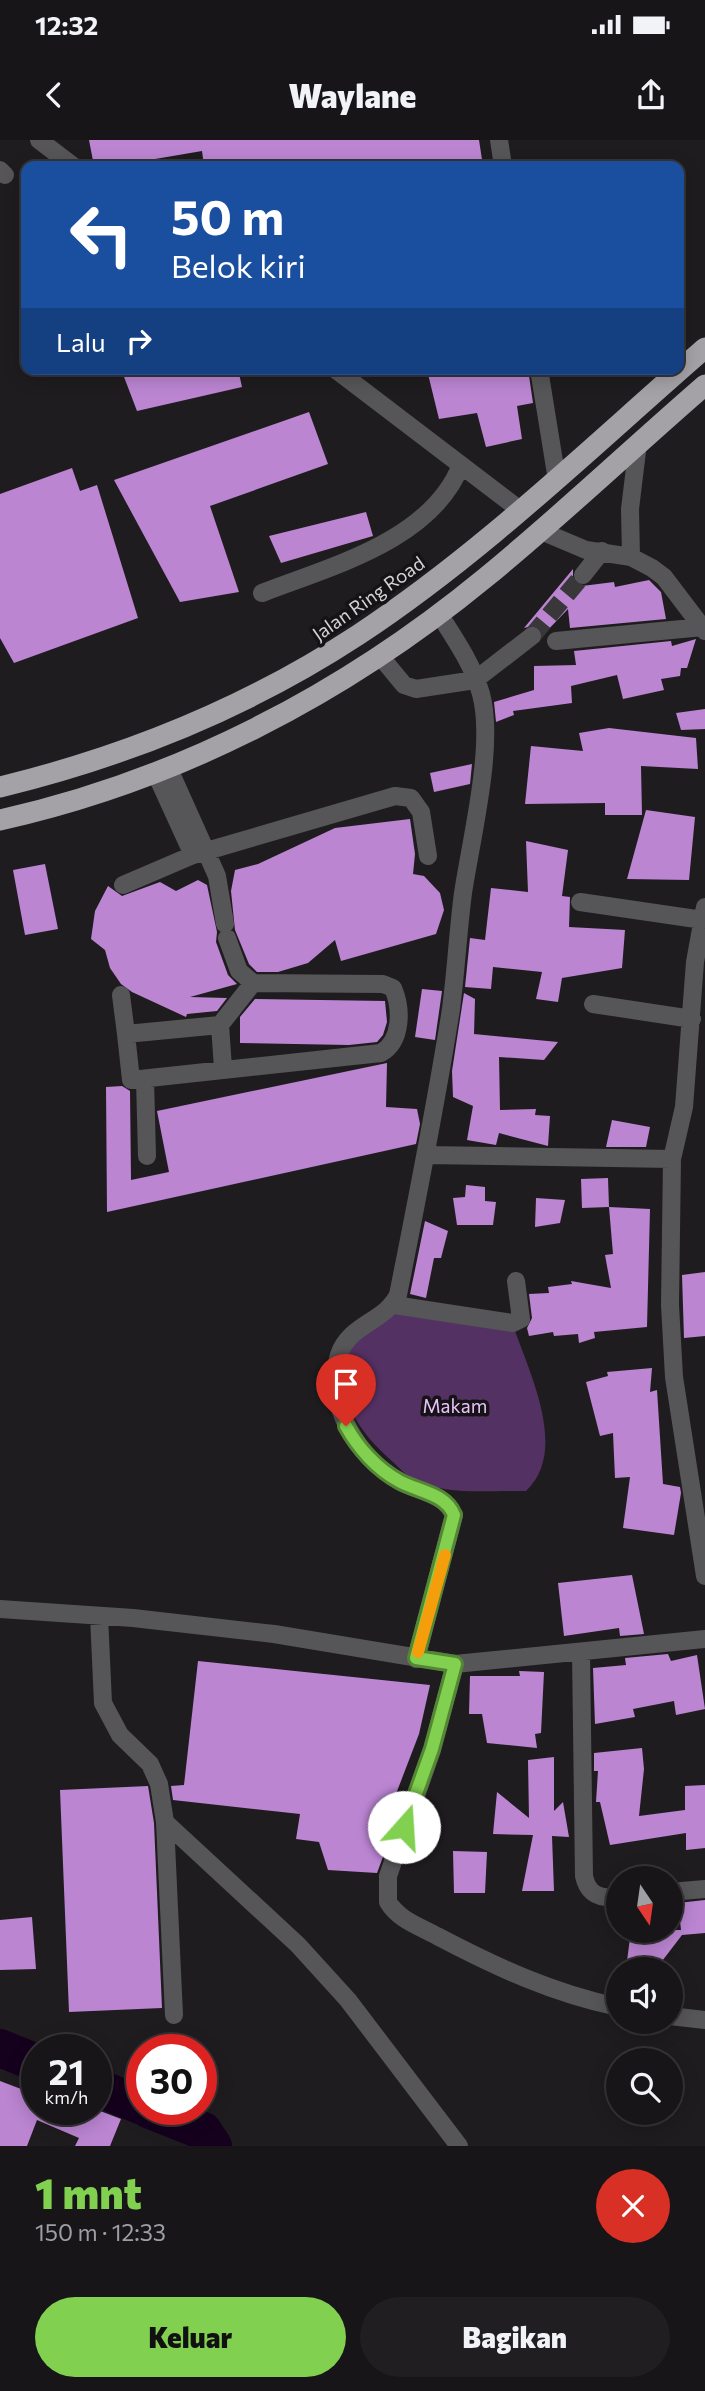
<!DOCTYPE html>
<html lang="id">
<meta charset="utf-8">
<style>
body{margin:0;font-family:Commissioner,sans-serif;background:#201e21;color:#f1f3f6;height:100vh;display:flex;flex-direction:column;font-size:26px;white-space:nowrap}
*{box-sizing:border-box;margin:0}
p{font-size:23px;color:#9e9fa2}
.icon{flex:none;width:38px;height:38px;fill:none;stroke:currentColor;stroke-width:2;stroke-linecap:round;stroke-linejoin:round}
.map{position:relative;height:2006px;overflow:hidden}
.panel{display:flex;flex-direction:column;background:#171518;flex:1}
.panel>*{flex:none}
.hud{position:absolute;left:21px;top:21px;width:663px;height:214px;border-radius:14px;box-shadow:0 4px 18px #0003,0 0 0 2px #363437;background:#1a4fa0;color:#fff;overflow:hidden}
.needle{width:46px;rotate:167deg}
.tools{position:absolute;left:606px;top:1726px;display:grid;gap:14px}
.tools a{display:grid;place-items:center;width:77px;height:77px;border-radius:50%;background:#171518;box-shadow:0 4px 18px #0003,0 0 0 2px #363437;font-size:35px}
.speed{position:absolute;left:21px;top:1894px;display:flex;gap:14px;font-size:35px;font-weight:700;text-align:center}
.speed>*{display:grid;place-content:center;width:91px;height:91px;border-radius:50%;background:#171518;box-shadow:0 4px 18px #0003,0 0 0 2px #363437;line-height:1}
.speed small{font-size:18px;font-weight:400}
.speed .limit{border:10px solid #d22;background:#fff;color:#111}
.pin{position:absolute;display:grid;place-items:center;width:60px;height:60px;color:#fff;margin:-72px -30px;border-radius:50% 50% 50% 0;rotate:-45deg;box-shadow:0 0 7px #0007}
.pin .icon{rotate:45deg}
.me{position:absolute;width:77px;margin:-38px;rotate:19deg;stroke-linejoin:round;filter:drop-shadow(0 0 5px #0008)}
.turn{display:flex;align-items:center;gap:24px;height:147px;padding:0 35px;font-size:32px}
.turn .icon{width:91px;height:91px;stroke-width:2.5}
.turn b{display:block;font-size:49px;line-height:60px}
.then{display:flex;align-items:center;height:66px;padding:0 35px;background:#0003;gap:14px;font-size:26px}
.round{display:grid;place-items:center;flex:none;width:74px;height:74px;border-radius:37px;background:#201e21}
.overview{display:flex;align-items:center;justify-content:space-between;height:119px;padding:0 35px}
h1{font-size:42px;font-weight:800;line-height:52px;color:#81d050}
.cta{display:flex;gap:14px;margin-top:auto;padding:14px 35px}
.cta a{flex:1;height:80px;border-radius:42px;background:#81d050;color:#111;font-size:28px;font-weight:800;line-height:80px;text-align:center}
.cta a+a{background:#201e21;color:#f1f3f6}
.status{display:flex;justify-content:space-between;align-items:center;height:49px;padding:0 35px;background:#171518;direction:ltr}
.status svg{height:19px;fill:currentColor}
header{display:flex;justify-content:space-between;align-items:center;height:91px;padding:0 35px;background:#171518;font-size:32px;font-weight:800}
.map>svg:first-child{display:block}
.green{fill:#543163}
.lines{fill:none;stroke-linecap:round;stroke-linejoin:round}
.river{stroke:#15001e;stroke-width:38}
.building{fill:#bb85d2}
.minor-tunnel{stroke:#3a373b;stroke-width:18;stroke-dasharray:18 9;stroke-linecap:butt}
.minor{stroke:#565557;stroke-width:18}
.highway{stroke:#a5a2a7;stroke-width:21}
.route-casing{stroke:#548734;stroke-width:18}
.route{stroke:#81d050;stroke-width:12}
.slow{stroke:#f59e0b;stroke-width:12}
.labels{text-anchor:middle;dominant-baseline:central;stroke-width:7;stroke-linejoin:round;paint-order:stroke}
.street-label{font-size:19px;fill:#d4d2d5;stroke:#161317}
.park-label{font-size:19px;fill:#ebc1fd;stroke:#161317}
</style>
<div class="status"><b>12:32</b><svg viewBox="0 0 49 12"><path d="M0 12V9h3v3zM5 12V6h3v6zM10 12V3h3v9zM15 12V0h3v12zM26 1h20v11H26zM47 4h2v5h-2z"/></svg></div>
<header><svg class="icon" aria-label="back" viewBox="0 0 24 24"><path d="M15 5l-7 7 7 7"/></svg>Waylane<svg class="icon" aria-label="share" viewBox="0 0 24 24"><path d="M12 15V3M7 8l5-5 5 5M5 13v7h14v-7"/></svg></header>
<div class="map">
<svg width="705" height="2006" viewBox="0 0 705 2006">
<rect width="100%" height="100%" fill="#1f1c20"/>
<path class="green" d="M 395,1174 L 515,1191 C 531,1236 568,1312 526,1351 C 492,1350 445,1356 414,1340 C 407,1336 399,1328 393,1322 C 363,1296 333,1259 347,1215 C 353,1195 378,1184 395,1174 Z"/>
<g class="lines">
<path class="river" d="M 0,1908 L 37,1923
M 96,1947 L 142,1966
M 148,1969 L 203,1991 L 213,2006"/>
</g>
<path class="building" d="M 89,0 L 479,0 L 483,26 L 204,26 L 202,11 L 114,26 L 94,26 Z
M 121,229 L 238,229 L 242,247 L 137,271 Z
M 457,229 L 528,229 L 533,263 L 517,266 L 522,299 L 486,307 L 477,273 L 439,279 L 428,234 Z
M 309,272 L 328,324 L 210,366 L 239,452 L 180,462 L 114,340 Z
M 72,328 L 80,351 L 97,345 L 138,478 L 14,523 L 0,498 L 0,354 Z
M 366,372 L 373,396 L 281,423 L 269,396 Z
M 573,429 L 573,440 L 582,446 L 614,442 L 615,447 L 649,440 L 661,452 L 666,479 L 570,488 L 568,469 L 543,495 L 536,485 L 524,488 Z
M 696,499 L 687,528 L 681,528 L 680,536 L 661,539 L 664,550 L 623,559 L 617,535 L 571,546 L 572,563 L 513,571 L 514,575 L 496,582 L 494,562 L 534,550 L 534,526 L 576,525 L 574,511 L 671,501 L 672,506 Z
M 705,569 L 705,589 L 681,590 L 676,573 Z
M 609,588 L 696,598 L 698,629 L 641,626 L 642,675 L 605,675 L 605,663 L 525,664 L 531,606 L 583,611 L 579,593 Z
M 472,624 L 470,644 L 434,652 L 430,633 Z
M 646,670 L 695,677 L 689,740 L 627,739 Z
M 410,679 L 415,714 L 413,734 L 424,736 L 440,753 L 444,770 L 436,794 L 341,821 L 335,800 L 308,823 L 278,832 L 257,832 L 249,824 L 235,790 L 231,751 L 235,730 L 258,724 L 335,688 Z
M 526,701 L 568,710 L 562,756 L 570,757 L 569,787 L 625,790 L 622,828 L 562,838 L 558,862 L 536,859 L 542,832 L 493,827 L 491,849 L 465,847 L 470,798 L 485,800 L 491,748 L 528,752 Z
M 45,724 L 58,789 L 25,795 L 13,730 Z
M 198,740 L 207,745 L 217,792 L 216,802 L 228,835 L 237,844 L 190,857 L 227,858 L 217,871 L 187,874 L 186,877 L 132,852 L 121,844 L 110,828 L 105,810 L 91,799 L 95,771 L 108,746 L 122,756 L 160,742 L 176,751 Z
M 422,849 L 442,851 L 435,900 L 415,897 Z
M 464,853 L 475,859 L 474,894 L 558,902 L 544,920 L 499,917 L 500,970 L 536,969 L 535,975 L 550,976 L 548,1006 L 499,993 L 496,1005 L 467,1000 L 473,966 L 453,957 L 452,931 Z
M 255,859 L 385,861 L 387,882 L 383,895 L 377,902 L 349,905 L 240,903 L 240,877 Z
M 387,923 L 386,967 L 417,969 L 420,984 L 416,1004 L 107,1072 L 106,947 L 122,946 L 130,951 L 131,1040 L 169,1032 L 157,971 Z
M 612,980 L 650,987 L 646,1007 L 606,1007 Z
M 608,1038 L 609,1067 L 582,1068 L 581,1039 Z
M 466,1045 L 485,1047 L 485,1061 L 496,1062 L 493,1085 L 457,1085 L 453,1058 L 465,1057 Z
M 536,1058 L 565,1060 L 560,1083 L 535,1087 Z
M 609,1067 L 650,1069 L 647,1187 L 594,1192 L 595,1198 L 579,1203 L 578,1194 L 554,1196 L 553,1192 L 529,1196 L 527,1188 L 532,1178 L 529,1154 L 549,1153 L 548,1147 L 572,1144 L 571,1141 L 611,1148 L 605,1115 L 613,1114 Z
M 425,1081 L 448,1091 L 441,1118 L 434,1118 L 426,1158 L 410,1154 Z
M 705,1132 L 705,1196 L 684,1198 L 682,1135 Z
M 652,1228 L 650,1252 L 657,1250 L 663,1344 L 680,1347 L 681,1353 L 674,1395 L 623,1388 L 630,1337 L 615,1338 L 613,1293 L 600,1296 L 586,1242 L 608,1236 L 607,1232 Z
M 632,1435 L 644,1494 L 620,1496 L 619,1488 L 564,1496 L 558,1443 Z
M 668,1514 L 671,1521 L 697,1515 L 705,1569 L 676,1575 L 674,1561 L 633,1569 L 635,1577 L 595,1584 L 593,1528 L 626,1525 L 625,1518 Z
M 198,1521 L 430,1545 L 419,1594 L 386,1680 L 387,1706 L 377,1733 L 328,1730 L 319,1702 L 296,1699 L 300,1674 L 173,1660 L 171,1646 L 184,1645 Z
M 519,1531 L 544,1532 L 541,1593 L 535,1594 L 537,1608 L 487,1603 L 482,1574 L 469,1574 L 470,1536 L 520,1536 Z
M 642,1608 L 644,1629 L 639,1676 L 685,1670 L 685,1646 L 705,1645 L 705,1708 L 686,1710 L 686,1693 L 610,1705 L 600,1662 L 596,1662 L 598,1631 L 594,1631 L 594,1613 Z
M 554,1617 L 554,1671 L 563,1662 L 569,1697 L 552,1696 L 554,1751 L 522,1751 L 533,1695 L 493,1694 L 497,1652 L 529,1678 L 528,1620 Z
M 148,1646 L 154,1683 L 162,1868 L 69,1872 L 60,1650 Z
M 453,1711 L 487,1712 L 485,1753 L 454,1753 Z
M 705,1760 L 705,1793 L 682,1795 L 656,1829 L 626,1829 L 631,1790 L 681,1790 L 678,1763 Z
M 32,1777 L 36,1829 L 0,1830 L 0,1780 Z
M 0,1941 L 37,1955 L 37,1969 L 95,1969 L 121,1979 L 110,2006 L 75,2006 L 79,1998 L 37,1980 L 27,2006 L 0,2006 Z"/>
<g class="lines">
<path class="minor-tunnel" d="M 532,496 L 583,435"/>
<path class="minor" d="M 39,0 L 73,26
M 499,0 L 503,26
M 0,30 L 5,35
M 335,229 L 520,370
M 539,229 L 557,340
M 541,391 L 586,410 L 631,417 L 652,428 L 664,437 L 705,491
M 631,417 L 630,369 L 638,303
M 583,435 L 602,411
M 262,453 C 331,426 431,401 461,325
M 556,501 L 703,487
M 380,516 L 404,545 L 416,549 L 475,540 L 532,496
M 169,629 L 217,736 L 225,784
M 156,634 L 193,715
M 123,745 L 193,715 L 395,656 L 411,658 L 421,672 L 428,716
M 580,762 L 703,780
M 705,767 L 695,822 L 684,967 L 672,1019 L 670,1165 L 674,1237 L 705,1436
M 227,798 L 239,831 L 253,843 L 383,844 L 393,848 C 402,869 402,901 381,913 L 131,940 L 126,894 L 220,885 L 253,843
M 121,855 L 126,894
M 593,864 L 692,879
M 220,885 L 223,928
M 145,939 L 147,1016
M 426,1015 L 672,1019
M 394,1165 L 513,1183 L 521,1179 L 516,1141
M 0,1469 L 133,1478 L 274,1494 L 455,1524 L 705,1499
M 99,1476 L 103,1563 L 120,1595 L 150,1624 L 159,1644 L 165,1682 L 174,1875
M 581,1513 L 584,1736 C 588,1755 600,1759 618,1757
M 416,1519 L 454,1375 C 445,1354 420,1352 401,1342 C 359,1320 324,1264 339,1215 C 349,1184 385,1182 398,1155 C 417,1060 436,965 451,869 C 456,831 458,791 463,753 C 471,699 495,605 481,554 C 473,525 455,499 439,474
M 455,1524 L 432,1610 L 388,1736 L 388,1762 C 399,1780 419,1786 437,1796 C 496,1827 552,1853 618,1867
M 165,1682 L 298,1805 L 348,1860 L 459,2006
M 670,1752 L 705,1749
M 670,1876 L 705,1880"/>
<path class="highway" d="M 0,647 C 128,616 248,567 358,495 C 484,412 592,306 705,208
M 0,680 C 179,640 344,554 485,438 C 561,376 631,309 705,245"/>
</g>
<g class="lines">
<defs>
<path id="route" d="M 346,1286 C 358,1308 377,1329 399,1341 C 419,1352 445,1353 454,1375 L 416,1518 L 455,1524 L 432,1609 L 404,1687"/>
</defs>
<use href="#route" class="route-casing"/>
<use href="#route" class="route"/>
<path class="slow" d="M 418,1512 L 445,1415"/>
</g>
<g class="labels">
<g class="street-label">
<text transform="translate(368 458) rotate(-35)">Jalan Ring Road</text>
</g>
<g class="park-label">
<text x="455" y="1265">Makam</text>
</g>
</g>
</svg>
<div class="tools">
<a><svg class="needle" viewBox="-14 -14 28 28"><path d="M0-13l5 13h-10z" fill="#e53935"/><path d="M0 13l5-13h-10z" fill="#9e9fa2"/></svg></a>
<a><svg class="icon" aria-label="sound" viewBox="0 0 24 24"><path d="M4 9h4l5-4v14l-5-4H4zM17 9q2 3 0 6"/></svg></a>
<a><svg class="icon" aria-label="search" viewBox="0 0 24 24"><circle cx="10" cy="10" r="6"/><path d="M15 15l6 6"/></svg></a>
</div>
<div class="speed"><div>21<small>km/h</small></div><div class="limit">30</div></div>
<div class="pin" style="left:346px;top:1286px;background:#d93025"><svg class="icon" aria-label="arrive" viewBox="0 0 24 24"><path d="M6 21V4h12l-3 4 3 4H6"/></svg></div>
<svg class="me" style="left:404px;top:1687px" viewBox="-20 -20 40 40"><circle r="19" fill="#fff"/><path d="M0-13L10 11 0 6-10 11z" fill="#81d050"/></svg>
<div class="hud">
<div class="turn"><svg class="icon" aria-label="left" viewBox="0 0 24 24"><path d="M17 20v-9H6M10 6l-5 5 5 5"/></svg><div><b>50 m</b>Belok kiri</div></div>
<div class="then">Lalu<svg class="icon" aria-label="right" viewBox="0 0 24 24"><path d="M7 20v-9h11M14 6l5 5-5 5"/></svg></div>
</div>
</div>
<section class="panel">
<div class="overview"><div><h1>1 mnt</h1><p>150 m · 12:33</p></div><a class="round" style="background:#d93025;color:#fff"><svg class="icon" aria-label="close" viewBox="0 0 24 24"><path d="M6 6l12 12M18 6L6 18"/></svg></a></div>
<div class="cta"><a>Keluar</a><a>Bagikan</a></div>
</section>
